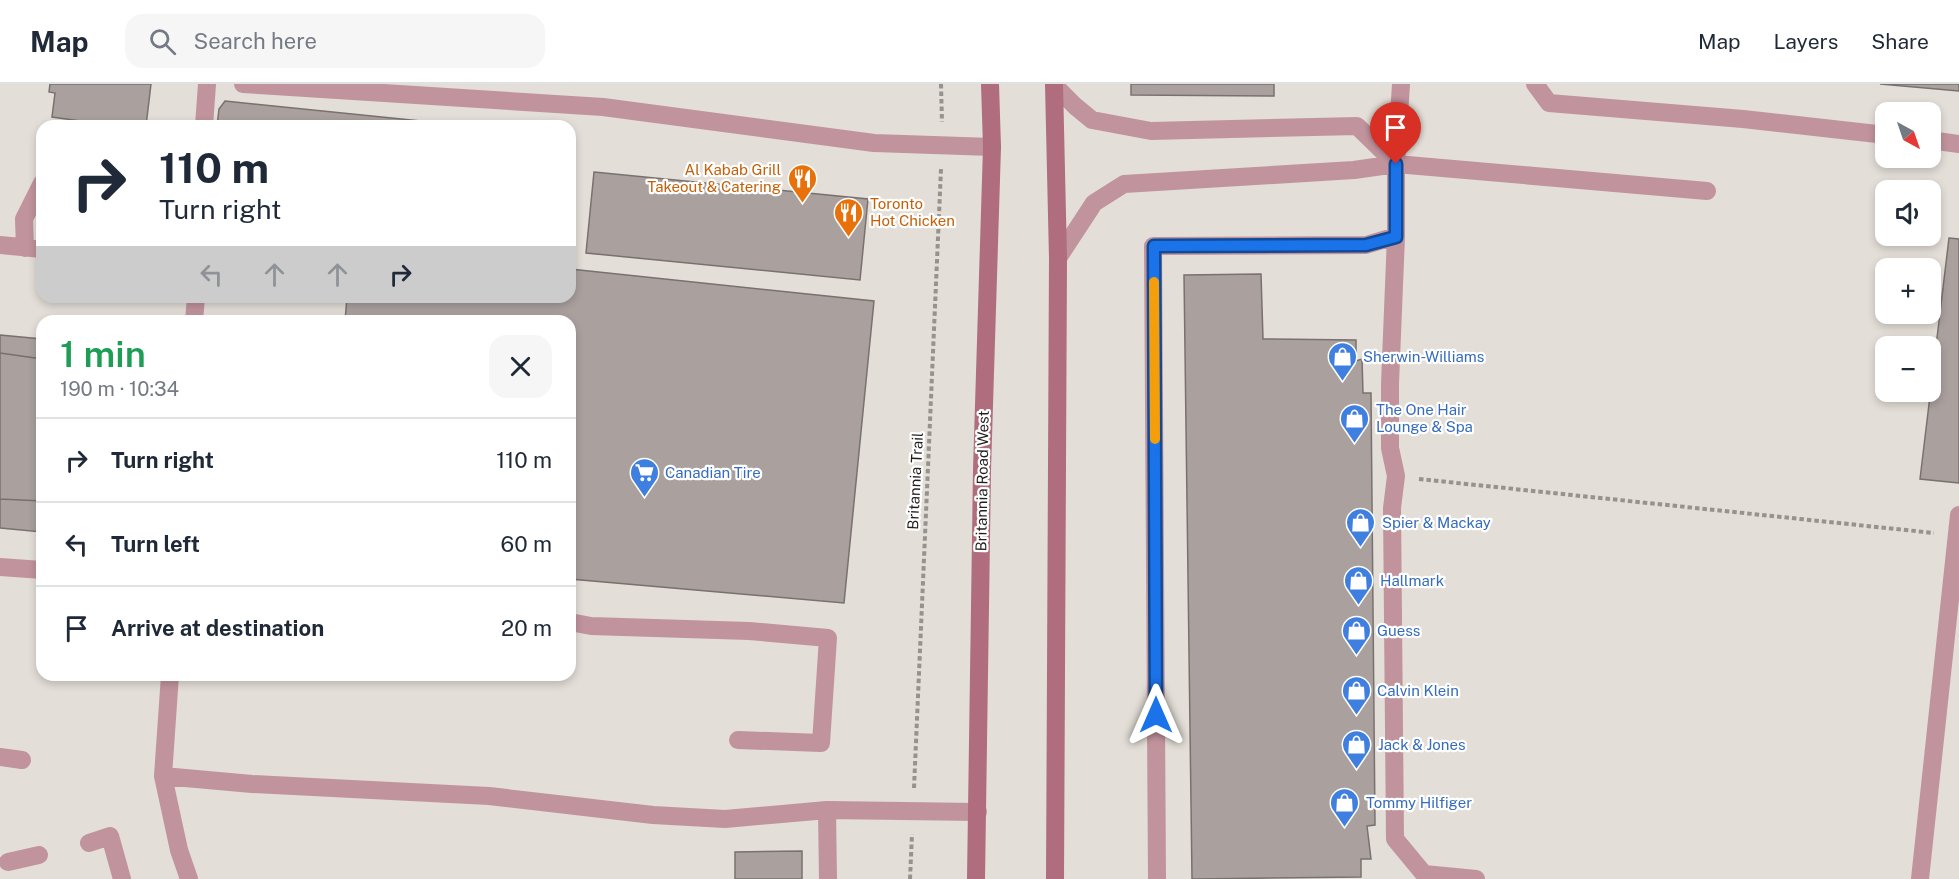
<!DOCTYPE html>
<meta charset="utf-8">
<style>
body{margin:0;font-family:"Public Sans",sans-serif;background:#f6f6f7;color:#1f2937;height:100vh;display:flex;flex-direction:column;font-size:22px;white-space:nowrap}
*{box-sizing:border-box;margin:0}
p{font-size:20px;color:#747a83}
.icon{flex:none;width:33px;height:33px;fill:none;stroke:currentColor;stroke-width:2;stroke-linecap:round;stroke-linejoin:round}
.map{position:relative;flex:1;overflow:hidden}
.side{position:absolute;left:36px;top:231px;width:540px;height:366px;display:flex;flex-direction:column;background:#fff;border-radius:18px;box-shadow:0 3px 9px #0003}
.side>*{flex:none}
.banner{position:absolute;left:36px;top:36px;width:540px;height:183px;border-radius:18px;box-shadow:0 3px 9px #0003;background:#fff;color:#1f2937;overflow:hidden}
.needle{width:39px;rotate:140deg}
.tools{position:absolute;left:1875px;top:18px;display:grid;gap:12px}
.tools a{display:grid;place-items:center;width:66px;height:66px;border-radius:12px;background:#fff;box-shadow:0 3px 9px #0003;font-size:30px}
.pin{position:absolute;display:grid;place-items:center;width:51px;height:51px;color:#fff;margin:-62px -26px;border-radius:50% 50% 50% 0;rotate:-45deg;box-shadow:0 0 6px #0007}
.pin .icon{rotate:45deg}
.me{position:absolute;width:66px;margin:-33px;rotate:0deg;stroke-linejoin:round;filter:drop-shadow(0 0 4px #0008)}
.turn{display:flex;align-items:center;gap:21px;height:126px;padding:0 24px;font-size:27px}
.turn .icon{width:78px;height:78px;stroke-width:2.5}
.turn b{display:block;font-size:42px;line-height:51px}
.lanes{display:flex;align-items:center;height:57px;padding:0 24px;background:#0003;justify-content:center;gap:30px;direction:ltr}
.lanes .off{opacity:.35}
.round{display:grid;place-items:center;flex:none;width:63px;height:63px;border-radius:18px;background:#f6f6f7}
.overview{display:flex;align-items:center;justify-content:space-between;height:102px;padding:0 24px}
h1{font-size:36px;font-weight:600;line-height:45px;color:#1e9e55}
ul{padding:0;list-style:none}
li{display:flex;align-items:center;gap:18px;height:84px;padding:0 24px;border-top:2px solid #e0e1e3}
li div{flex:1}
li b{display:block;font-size:22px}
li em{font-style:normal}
header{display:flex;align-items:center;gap:36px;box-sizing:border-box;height:84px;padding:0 30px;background:#fff;border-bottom:2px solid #e0e1e3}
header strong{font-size:28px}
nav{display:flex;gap:33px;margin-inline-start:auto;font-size:21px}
.search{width:420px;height:54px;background:#f6f6f7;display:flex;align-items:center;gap:15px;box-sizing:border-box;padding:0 21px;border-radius:18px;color:#747a83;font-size:22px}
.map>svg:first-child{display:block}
.building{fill:#aaa19f;stroke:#79716f;stroke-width:1.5}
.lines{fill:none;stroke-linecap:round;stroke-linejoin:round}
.path{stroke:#96928d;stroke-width:4;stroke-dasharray:4.5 3;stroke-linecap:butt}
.lane{stroke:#c1939d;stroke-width:18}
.secondary{stroke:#af6d7d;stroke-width:18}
.route-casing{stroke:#114b97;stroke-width:15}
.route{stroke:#1a73e8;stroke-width:10}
.slow{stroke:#f59e0b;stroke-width:10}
.labels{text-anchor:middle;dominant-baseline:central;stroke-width:4.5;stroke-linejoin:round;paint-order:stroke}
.food-label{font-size:15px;fill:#c56008;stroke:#fff;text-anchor:end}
.shop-label{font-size:15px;fill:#366cbe;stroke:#fff;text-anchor:start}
.street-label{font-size:15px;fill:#211f1d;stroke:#fff}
</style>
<header>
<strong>Map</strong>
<div class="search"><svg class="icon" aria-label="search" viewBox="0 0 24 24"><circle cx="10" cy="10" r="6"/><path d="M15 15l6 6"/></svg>Search here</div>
<nav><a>Map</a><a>Layers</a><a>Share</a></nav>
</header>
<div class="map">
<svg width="1959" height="795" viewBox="0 0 1959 795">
<rect width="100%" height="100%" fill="#e3ded7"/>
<path class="building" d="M 50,0 L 151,0 L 146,42 L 116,42 L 52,33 L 55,9 L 49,8 Z
M 1131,0 L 1274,0 L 1274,12 L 1131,11 Z
M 1880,0 L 1959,0 L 1959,7 Z
M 225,17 L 470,42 L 217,42 L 219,25 Z
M 594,88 L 868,115 L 860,196 L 586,169 Z
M 1949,154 L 1959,155 L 1959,399 L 1920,395 Z
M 570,185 L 874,217 L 844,519 L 570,495 L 570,237 L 345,237 L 347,213 L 570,213 Z
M 1261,190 L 1263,255 L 1356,256 L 1356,277 L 1362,275 L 1363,309 L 1371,309 L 1375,741 L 1367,742 L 1371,775 L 1361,775 L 1361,793 L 1192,795 L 1184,191 Z
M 0,251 L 42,255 L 42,448 L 0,444 Z
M 0,269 L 42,275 L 42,417 L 0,415 Z
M 802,767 L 802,795 L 735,795 L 735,768 Z"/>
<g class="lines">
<path class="path" d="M 941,0 L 942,38
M 1419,395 L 1934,449
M 914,704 L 941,85
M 910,795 L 912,750"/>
<path class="lane" d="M 243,0 L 603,23 L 874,59 L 992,63
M 1401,0 L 1396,80 L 1396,152 L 1390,300 L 1390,364 L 1396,392 L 1392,424 L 1395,755 L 1424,790 L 1476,795
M 1535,0 L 1549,19 L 1743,35 L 1886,51
M 1054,1 L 1075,22 L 1092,36 L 1151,47 L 1357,42 L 1396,80
M 204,42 L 207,0
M 1930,56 L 1959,60
M 0,161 L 42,165
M 25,164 L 24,135 L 42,99
M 1058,174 L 1094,119 L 1124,100 L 1354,86 L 1396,80 L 1707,107
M 194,237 L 196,213
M 0,483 L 42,486
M 570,538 L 591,542 L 749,547 L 828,554 L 821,659 L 738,656
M 170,591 L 163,692 L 179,766 L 189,795
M 0,673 L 22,676
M 163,692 L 252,700 L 489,712 L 653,731 L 725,735 L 827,726 L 978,728
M 827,726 L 828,795
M 89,759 L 110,752 L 122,795
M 8,778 L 39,771
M 1157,795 L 1153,162 L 1366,161 L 1396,152
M 1920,795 L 1959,431"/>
<path class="secondary" d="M 1054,0 L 1058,174 L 1055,795
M 976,795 L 982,386 L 992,63 L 990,0"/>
</g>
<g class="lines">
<defs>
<path id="route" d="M 1156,631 L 1154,162 L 1366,161 L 1396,153 L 1396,80"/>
</defs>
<use href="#route" class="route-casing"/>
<use href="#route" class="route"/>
<path class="slow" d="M 1154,198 L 1155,355"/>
</g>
<defs>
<symbol id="restaurant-pin" viewBox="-11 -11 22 30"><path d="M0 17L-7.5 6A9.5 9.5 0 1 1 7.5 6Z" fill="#e8710a" stroke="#fff"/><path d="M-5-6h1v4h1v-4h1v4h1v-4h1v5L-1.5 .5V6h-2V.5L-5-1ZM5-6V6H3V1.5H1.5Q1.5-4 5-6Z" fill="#fff"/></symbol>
<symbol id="shop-pin" viewBox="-11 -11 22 30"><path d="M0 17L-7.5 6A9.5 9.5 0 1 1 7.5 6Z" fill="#3f7fe0" stroke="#fff"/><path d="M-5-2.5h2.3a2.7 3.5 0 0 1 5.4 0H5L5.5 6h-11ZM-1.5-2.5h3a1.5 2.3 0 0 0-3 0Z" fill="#fff"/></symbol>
<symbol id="supermarket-pin" viewBox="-11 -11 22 30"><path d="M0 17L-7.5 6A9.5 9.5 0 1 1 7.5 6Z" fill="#3f7fe0" stroke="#fff"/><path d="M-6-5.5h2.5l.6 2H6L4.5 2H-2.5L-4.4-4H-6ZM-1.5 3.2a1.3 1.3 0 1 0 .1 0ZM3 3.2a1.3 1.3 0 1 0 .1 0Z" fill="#fff"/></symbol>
</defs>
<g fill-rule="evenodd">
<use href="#restaurant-pin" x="786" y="78" width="33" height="45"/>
<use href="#restaurant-pin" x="832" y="112" width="33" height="45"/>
<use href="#shop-pin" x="1326" y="256" width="33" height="45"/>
<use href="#shop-pin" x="1338" y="318" width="33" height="45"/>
<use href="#supermarket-pin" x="628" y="372" width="33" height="45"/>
<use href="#shop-pin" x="1344" y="422" width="33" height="45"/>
<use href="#shop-pin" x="1342" y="480" width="33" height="45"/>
<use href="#shop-pin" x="1340" y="530" width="33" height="45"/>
<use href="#shop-pin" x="1340" y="590" width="33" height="45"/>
<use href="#shop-pin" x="1340" y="644" width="33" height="45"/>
<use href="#shop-pin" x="1328" y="702" width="33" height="45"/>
</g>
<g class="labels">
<g class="food-label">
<text x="781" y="85">Al Kabab Grill<tspan x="781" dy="17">Takeout &amp; Catering</tspan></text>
<text x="870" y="119" text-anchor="start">Toronto<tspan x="870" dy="17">Hot Chicken</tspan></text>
</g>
<g class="shop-label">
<text x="1363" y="272">Sherwin-Williams</text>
<text x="1376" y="325">The One Hair<tspan x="1376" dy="17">Lounge &amp; Spa</tspan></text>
<text x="665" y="388">Canadian Tire</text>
<text x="1382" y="438">Spier &amp; Mackay</text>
<text x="1380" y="496">Hallmark</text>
<text x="1377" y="546">Guess</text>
<text x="1377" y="606">Calvin Klein</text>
<text x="1378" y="660">Jack &amp; Jones</text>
<text x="1366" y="718">Tommy Hilfiger</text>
</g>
<g class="street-label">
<text transform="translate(915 397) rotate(-87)">Britannia Trail</text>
<text transform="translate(982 397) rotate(-89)">Britannia Road West</text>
</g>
</g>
</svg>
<div class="tools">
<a><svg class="needle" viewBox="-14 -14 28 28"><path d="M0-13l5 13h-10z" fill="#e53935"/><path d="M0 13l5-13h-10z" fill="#747a83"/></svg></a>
<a><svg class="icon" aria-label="sound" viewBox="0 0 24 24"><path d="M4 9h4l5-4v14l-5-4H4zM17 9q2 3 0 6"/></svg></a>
<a>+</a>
<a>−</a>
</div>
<div class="pin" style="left:1396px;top:80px;background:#d93025"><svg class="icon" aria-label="arrive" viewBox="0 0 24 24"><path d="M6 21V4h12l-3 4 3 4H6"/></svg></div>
<svg class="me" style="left:1156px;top:631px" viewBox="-20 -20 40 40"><path d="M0-17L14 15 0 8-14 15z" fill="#1a73e8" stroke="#fff" stroke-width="4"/></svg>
<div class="banner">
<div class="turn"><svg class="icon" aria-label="right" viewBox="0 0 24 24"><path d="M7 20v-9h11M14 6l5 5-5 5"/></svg><div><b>110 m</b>Turn right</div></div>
<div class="lanes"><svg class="icon off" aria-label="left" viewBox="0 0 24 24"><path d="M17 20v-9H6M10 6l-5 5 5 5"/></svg><svg class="icon off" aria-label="ahead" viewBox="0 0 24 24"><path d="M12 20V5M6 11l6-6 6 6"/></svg><svg class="icon off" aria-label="ahead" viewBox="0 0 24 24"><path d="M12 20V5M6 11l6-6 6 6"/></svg><svg class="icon" aria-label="right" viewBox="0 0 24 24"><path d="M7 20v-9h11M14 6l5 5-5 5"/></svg></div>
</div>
<section class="side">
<div class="overview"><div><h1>1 min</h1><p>190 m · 10:34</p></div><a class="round"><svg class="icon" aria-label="close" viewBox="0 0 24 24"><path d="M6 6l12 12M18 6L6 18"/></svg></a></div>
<ul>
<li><svg class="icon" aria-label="right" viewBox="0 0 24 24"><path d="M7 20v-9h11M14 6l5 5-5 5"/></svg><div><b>Turn right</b></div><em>110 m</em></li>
<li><svg class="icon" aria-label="left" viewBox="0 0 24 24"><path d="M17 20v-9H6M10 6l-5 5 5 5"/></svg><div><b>Turn left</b></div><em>60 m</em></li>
<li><svg class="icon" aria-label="arrive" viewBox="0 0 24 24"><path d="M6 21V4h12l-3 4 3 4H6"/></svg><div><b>Arrive at destination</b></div><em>20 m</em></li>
</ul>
</section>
</div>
